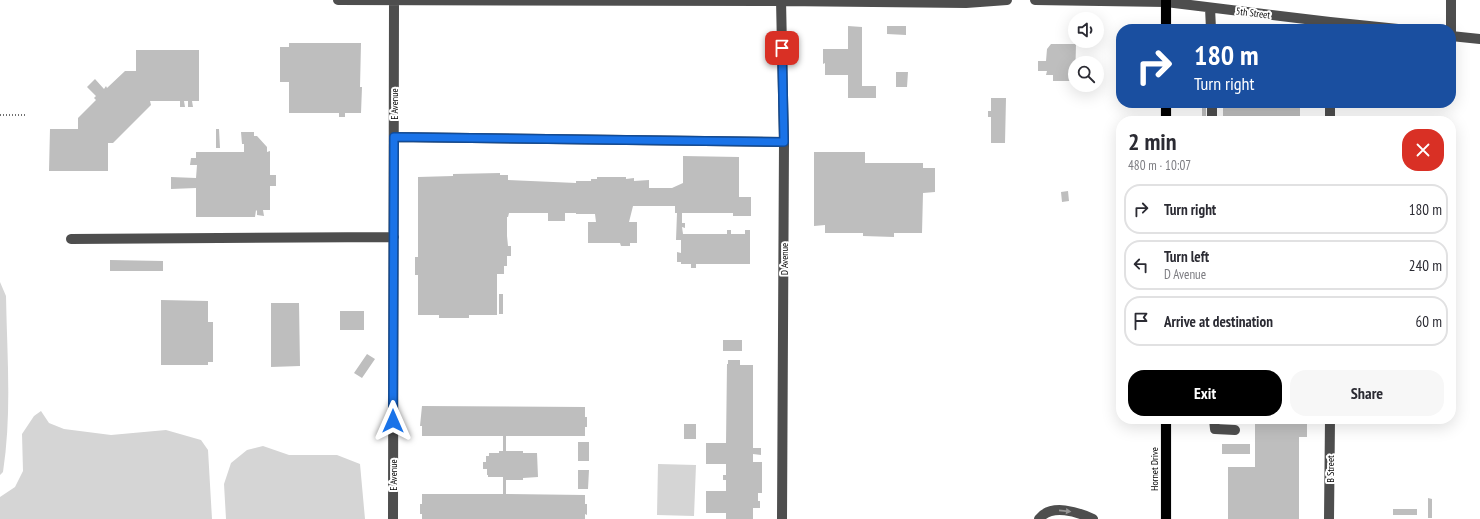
<!DOCTYPE html>
<meta charset="utf-8">
<style>
body{margin:0;font-family:"PT Sans Narrow",sans-serif;background:#f7f7f7;color:#2b2b33;height:100vh;display:flex;flex-direction:column;font-size:15px;white-space:nowrap}
*{box-sizing:border-box;margin:0}
p{font-size:13px;color:#7c7c81}
.icon{flex:none;width:22px;height:22px;fill:none;stroke:currentColor;stroke-width:2;stroke-linecap:round;stroke-linejoin:round}
.map{position:relative;flex:1;overflow:hidden}
.sheet{position:absolute;left:1116px;top:116px;width:340px;height:308px;display:flex;flex-direction:column;background:#fff;border-radius:16px;box-shadow:0 4px 16px #0002}
.sheet>*{flex:none}
.hud{position:absolute;left:1116px;top:24px;width:340px;height:84px;border-radius:16px;box-shadow:0 4px 16px #0002;background:#1a4fa0;color:#fff;overflow:hidden}
.tools{position:absolute;left:1068px;top:12px;display:grid;gap:8px}
.tools a{display:grid;place-items:center;width:36px;height:36px;border-radius:50%;background:#fff;box-shadow:0 4px 16px #0002;font-size:20px}
.pin{position:absolute;display:grid;place-items:center;width:34px;height:34px;color:#fff;margin:-17px;border-radius:8px;box-shadow:0 2px 6px #0006}
.me{position:absolute;width:44px;margin:-22px;rotate:0deg;stroke-linejoin:round;filter:drop-shadow(0 0 3px #0008)}
.turn{display:flex;align-items:center;gap:14px;height:84px;padding:0 12px;font-size:18px}
.turn .icon{width:52px;height:52px;stroke-width:2.5}
.turn b{display:block;font-size:28px;line-height:34px}
.round{display:grid;place-items:center;flex:none;width:42px;height:42px;border-radius:16px;background:#f7f7f7}
.overview{display:flex;align-items:center;justify-content:space-between;height:68px;padding:0 12px}
h1{font-size:24px;font-weight:800;line-height:30px}
.action{display:flex;gap:8px;margin-top:auto;padding:8px 12px}
.action a{flex:1;height:46px;border-radius:16px;background:#000;color:#fff;font-size:16px;font-weight:800;line-height:46px;text-align:center}
.action a+a{background:#f7f7f7;color:#2b2b33}
ul{padding:0;list-style:none}
li{display:flex;align-items:center;gap:12px;height:50px;margin:0 8px 6px;padding:0 4px;border:2px solid #e1e1e2;border-radius:16px}
li div{flex:1}
li b{display:block;font-size:15px}
li em{font-style:normal}
.map>svg:first-child{display:block}
.green{fill:#d5d5d5}
.building{fill:#bebebe}
.lines{fill:none;stroke-linecap:round;stroke-linejoin:round}
.major-casing{stroke:#dbdbdb;stroke-width:11}
.path{stroke:#707070;stroke-width:2;stroke-dasharray:1 2;stroke-linecap:butt}
.minor{stroke:#4e4e4e;stroke-width:10}
.major{stroke:#000;stroke-width:10}
.oneway{fill:#959595}
.route-casing{stroke:#114b97;stroke-width:10}
.route{stroke:#1a73e8;stroke-width:7}
.labels{text-anchor:middle;dominant-baseline:central;stroke-width:4;stroke-linejoin:round;paint-order:stroke}
.street-label{font-size:10px;fill:#000;stroke:#fff}
</style>
<div class="map">
<svg width="1480" height="519" viewBox="0 0 1480 519">
<rect width="100%" height="100%" fill="#fff"/>
<path class="green" d="M 0,282 L 6,296 C 7,355 12,414 3,472 L 0,475 Z
M 41,411 L 49,423 L 64,429 L 111,435 L 166,430 L 201,440 L 208,450 L 212,519 L 0,519 L 0,497 L 15,487 L 23,471 L 22,434 L 34,416 Z
M 263,446 L 289,455 L 337,455 L 360,464 L 365,519 L 226,519 L 224,484 L 231,463 L 247,450 Z
M 658,464 L 696,465 L 694,516 L 657,515 Z"/>
<path class="building" d="M 848,26 L 862,27 L 862,86 L 876,86 L 876,98 L 848,98 L 848,75 L 825,75 L 825,63 L 823,64 L 823,49 L 848,49 Z
M 887,26 L 906,26 L 906,35 L 887,34 Z
M 289,43 L 361,43 L 360,87 L 362,87 L 361,113 L 345,113 L 345,117 L 339,117 L 339,113 L 289,113 L 289,82 L 280,82 L 280,47 L 289,47 Z
M 1051,44 L 1076,44 L 1075,81 L 1053,81 L 1053,75 L 1046,75 L 1047,71 L 1038,71 L 1038,61 L 1046,61 L 1047,49 Z
M 136,50 L 199,50 L 199,101 L 192,101 L 193,107 L 188,107 L 188,101 L 184,101 L 185,107 L 180,107 L 180,101 L 150,101 L 151,105 L 113,143 L 108,143 L 108,171 L 49,171 L 50,129 L 78,129 L 78,118 L 96,100 L 94,98 L 96,96 L 87,87 L 95,79 L 104,89 L 106,86 L 107,88 L 125,71 L 136,71 Z
M 896,72 L 908,72 L 907,87 L 896,87 Z
M 991,98 L 1006,98 L 1005,143 L 991,143 L 991,117 L 988,117 L 988,111 L 991,111 Z
M 1202,103 L 1206,103 L 1206,121 L 1202,121 Z
M 1223,103 L 1300,103 L 1300,121 L 1223,121 Z
M 216,129 L 219,129 L 220,148 L 216,148 Z
M 241,132 L 254,132 L 254,136 L 257,136 L 267,147 L 267,152 L 270,151 L 270,175 L 276,175 L 276,186 L 270,186 L 270,210 L 263,210 L 264,216 L 257,215 L 257,211 L 256,210 L 255,217 L 196,217 L 196,188 L 171,189 L 171,177 L 196,178 L 197,165 L 190,165 L 191,158 L 196,158 L 196,152 L 244,152 L 244,144 L 242,144 Z
M 814,152 L 865,152 L 865,163 L 923,163 L 923,168 L 935,168 L 935,192 L 923,193 L 922,233 L 894,233 L 894,237 L 863,236 L 863,233 L 825,233 L 825,225 L 814,226 Z
M 683,156 L 739,157 L 739,197 L 751,197 L 751,216 L 733,216 L 733,213 L 682,213 L 682,223 L 685,223 L 685,228 L 682,227 L 683,234 L 727,234 L 727,230 L 731,230 L 731,234 L 745,234 L 745,230 L 750,230 L 750,264 L 696,264 L 696,268 L 691,268 L 691,264 L 681,264 L 681,262 L 677,262 L 677,252 L 681,253 L 681,240 L 676,240 L 677,213 L 675,213 L 675,206 L 633,206 L 629,222 L 637,222 L 637,243 L 630,243 L 630,246 L 621,246 L 620,243 L 588,243 L 588,222 L 596,222 L 595,214 L 576,214 L 576,213 L 565,213 L 565,221 L 548,221 L 548,213 L 509,213 L 508,217 L 507,217 L 507,236 L 508,246 L 511,246 L 511,256 L 507,256 L 507,266 L 504,266 L 504,274 L 497,274 L 497,315 L 469,315 L 469,318 L 439,318 L 439,315 L 418,315 L 418,275 L 415,275 L 415,257 L 418,257 L 418,177 L 453,176 L 453,174 L 500,173 L 500,175 L 508,175 L 508,180 L 576,183 L 576,181 L 591,181 L 591,179 L 597,179 L 597,177 L 626,177 L 626,179 L 634,178 L 634,181 L 649,180 L 649,188 L 672,188 L 683,183 Z
M 1068,191 L 1069,201 L 1062,202 L 1061,192 Z
M 110,260 L 163,261 L 163,271 L 110,271 Z
M 499,294 L 503,294 L 503,314 L 499,314 Z
M 161,300 L 208,301 L 208,322 L 213,322 L 213,362 L 208,362 L 208,365 L 161,365 Z
M 271,303 L 299,303 L 300,366 L 271,367 Z
M 340,311 L 364,311 L 364,330 L 340,330 Z
M 723,340 L 742,340 L 742,351 L 723,351 Z
M 367,354 L 375,359 L 362,378 L 354,373 Z
M 728,360 L 740,360 L 740,365 L 753,365 L 753,448 L 761,448 L 761,455 L 753,454 L 753,462 L 762,462 L 762,493 L 758,493 L 758,501 L 760,501 L 760,508 L 753,508 L 753,519 L 726,519 L 726,513 L 706,513 L 706,491 L 726,491 L 726,480 L 723,480 L 723,475 L 726,475 L 726,464 L 706,464 L 706,443 L 726,443 L 727,364 L 728,364 Z
M 422,406 L 585,407 L 585,417 L 587,417 L 587,427 L 585,427 L 585,436 L 506,436 L 506,451 L 523,451 L 523,453 L 537,453 L 538,477 L 523,478 L 523,480 L 506,480 L 506,494 L 585,495 L 585,504 L 587,504 L 587,515 L 585,514 L 585,519 L 422,519 L 422,514 L 420,514 L 420,504 L 422,504 L 422,494 L 503,494 L 503,477 L 488,477 L 488,475 L 487,475 L 487,469 L 483,469 L 483,462 L 486,462 L 486,456 L 489,456 L 489,453 L 499,453 L 499,451 L 503,451 L 503,436 L 422,436 L 422,426 L 420,426 Z
M 1223,419 L 1307,419 L 1307,437 L 1299,437 L 1299,519 L 1228,519 L 1228,467 L 1255,467 L 1255,423 L 1223,423 Z
M 684,424 L 696,424 L 696,439 L 684,439 Z
M 578,442 L 589,442 L 589,461 L 578,461 Z
M 1222,444 L 1250,444 L 1250,454 L 1222,454 Z
M 578,470 L 589,470 L 588,489 L 578,489 Z
M 1428,498 L 1432,499 L 1432,518 L 1428,518 Z
M 1393,509 L 1417,509 L 1417,515 L 1393,515 Z"/>
<g class="lines">
<defs>
<path id="major" d="M 1166,29 L 1166,0
M 1166,121 L 1166,103
M 1166,419 L 1166,519"/>
</defs>
<use href="#major" class="major-casing"/>
<path class="path" d="M 0,115 L 27,115"/>
<path class="minor" d="M 338,0 L 781,1 L 966,3 L 1007,0
M 781,0 L 784,142 L 782,519
M 1035,0 L 1166,2 L 1330,22 L 1398,29
M 1451,0 L 1451,36
M 1210,8 L 1211,29
M 1451,36 L 1480,39
M 1212,103 L 1212,121
M 1330,121 L 1330,103
M 394,137 L 784,142
M 71,239 L 394,237
M 1214,419 L 1215,429 L 1235,430
M 393,519 L 394,0
M 1039,519 C 1051,503 1078,512 1093,519
M 1329,519 L 1330,419"/>
<use href="#major" class="major"/>
</g>
<defs><path id="oneway-solid" d="M-6-.8H1V-3.2L6.5 0L1 3.2V.8H-6Z"/></defs>
<use class="oneway" href="#oneway-solid" transform="translate(1065 511) rotate(6)"/>
<g class="lines">
<defs>
<path id="route" d="M 393,421 L 394,137 L 784,142 L 782,48"/>
</defs>
<use href="#route" class="route-casing"/>
<use href="#route" class="route"/>
</g>
<g class="labels">
<g class="street-label">
<text transform="translate(1253 13) rotate(7)">5th Street</text>
<text transform="translate(394 104) rotate(-90)">E Avenue</text>
<text transform="translate(784 259) rotate(-90)">D Avenue</text>
<text transform="translate(1154 469) rotate(-90)">Hornet Drive</text>
<text transform="translate(1330 469) rotate(-90)">B Street</text>
<text transform="translate(393 475) rotate(-90)">E Avenue</text>
</g>
</g>
</svg>
<div class="tools">
<a><svg class="icon" aria-label="sound" viewBox="0 0 24 24"><path d="M4 9h4l5-4v14l-5-4H4zM17 9q2 3 0 6"/></svg></a>
<a><svg class="icon" aria-label="search" viewBox="0 0 24 24"><circle cx="10" cy="10" r="6"/><path d="M15 15l6 6"/></svg></a>
</div>
<div class="pin" style="left:782px;top:48px;background:#d93025"><svg class="icon" aria-label="arrive" viewBox="0 0 24 24"><path d="M6 21V4h12l-3 4 3 4H6"/></svg></div>
<svg class="me" style="left:393px;top:421px" viewBox="-20 -20 40 40"><path d="M0-17L14 15 0 8-14 15z" fill="#1a73e8" stroke="#fff" stroke-width="4"/></svg>
<div class="hud">
<div class="turn"><svg class="icon" aria-label="right" viewBox="0 0 24 24"><path d="M7 20v-9h11M14 6l5 5-5 5"/></svg><div><b>180 m</b>Turn right</div></div>
</div>
<section class="sheet">
<div class="overview"><div><h1>2 min</h1><p>480 m · 10:07</p></div><a class="round" style="background:#d93025;color:#fff"><svg class="icon" aria-label="close" viewBox="0 0 24 24"><path d="M6 6l12 12M18 6L6 18"/></svg></a></div>
<ul>
<li><svg class="icon" aria-label="right" viewBox="0 0 24 24"><path d="M7 20v-9h11M14 6l5 5-5 5"/></svg><div><b>Turn right</b></div><em>180 m</em></li>
<li><svg class="icon" aria-label="left" viewBox="0 0 24 24"><path d="M17 20v-9H6M10 6l-5 5 5 5"/></svg><div><b>Turn left</b><p>D Avenue</p></div><em>240 m</em></li>
<li><svg class="icon" aria-label="arrive" viewBox="0 0 24 24"><path d="M6 21V4h12l-3 4 3 4H6"/></svg><div><b>Arrive at destination</b></div><em>60 m</em></li>
</ul>
<div class="action"><a>Exit</a><a>Share</a></div>
</section>
</div>
